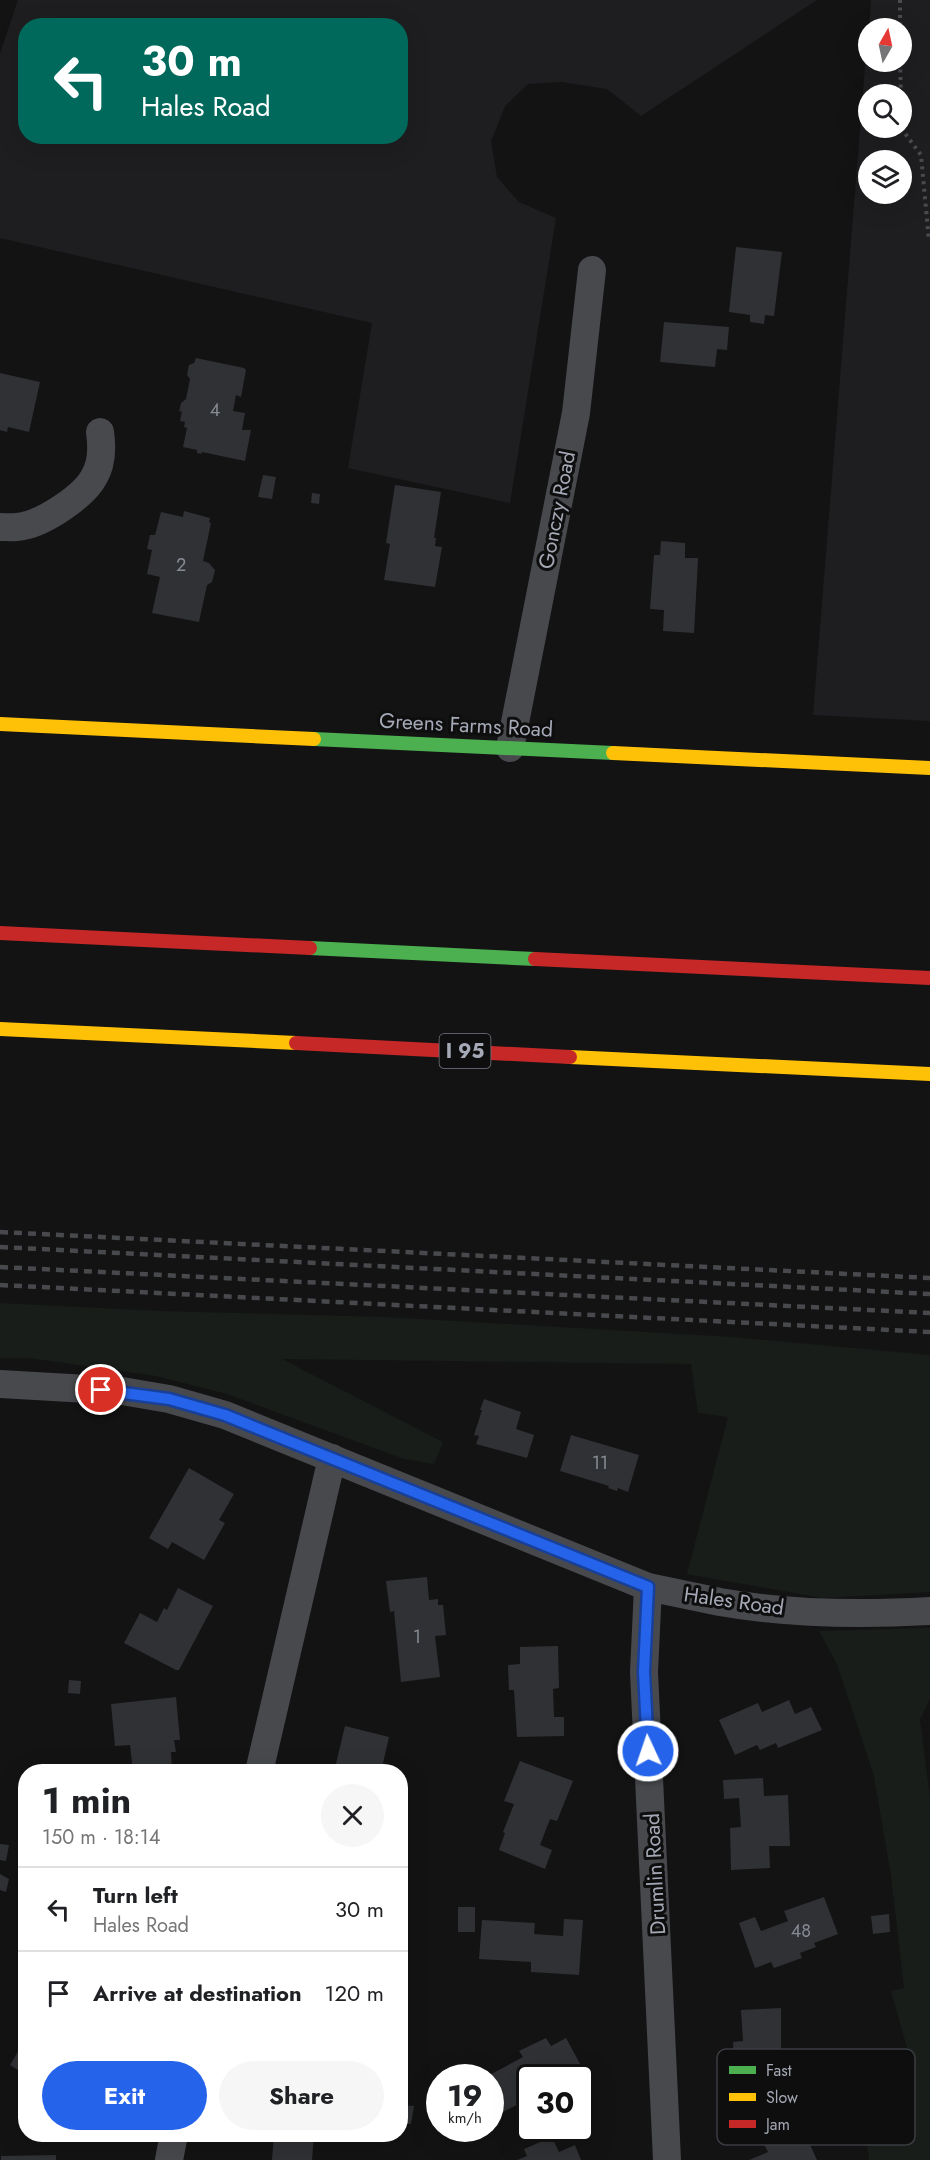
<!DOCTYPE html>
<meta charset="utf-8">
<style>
body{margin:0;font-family:Jost,sans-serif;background:#f6f6f6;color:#202124;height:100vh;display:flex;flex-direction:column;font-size:22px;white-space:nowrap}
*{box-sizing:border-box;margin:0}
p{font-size:20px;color:#757577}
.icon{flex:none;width:33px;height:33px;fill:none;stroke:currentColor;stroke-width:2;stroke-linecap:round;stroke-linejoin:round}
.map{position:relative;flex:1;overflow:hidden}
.side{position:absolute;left:18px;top:1764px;width:390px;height:378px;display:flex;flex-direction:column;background:#fff;border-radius:24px;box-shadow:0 6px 24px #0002}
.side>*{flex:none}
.banner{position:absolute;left:18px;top:18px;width:390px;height:126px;border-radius:24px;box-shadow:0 6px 24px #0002;background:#00695c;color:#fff;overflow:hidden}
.needle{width:39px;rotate:9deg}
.tools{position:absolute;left:858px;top:18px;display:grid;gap:12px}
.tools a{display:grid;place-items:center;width:54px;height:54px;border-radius:50%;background:#fff;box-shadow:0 6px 24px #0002;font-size:30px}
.speed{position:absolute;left:426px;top:2064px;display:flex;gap:12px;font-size:30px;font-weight:700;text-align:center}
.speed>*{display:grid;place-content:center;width:78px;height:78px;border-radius:50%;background:#fff;box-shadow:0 6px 24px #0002;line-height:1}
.speed small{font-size:15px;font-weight:400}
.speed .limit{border:3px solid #111;border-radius:9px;background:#fff;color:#111}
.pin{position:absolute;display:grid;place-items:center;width:51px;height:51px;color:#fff;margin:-26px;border:3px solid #fff;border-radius:50%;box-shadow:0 2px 6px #0007}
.me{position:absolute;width:66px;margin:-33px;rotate:357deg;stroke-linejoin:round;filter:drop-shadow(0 0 4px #0008)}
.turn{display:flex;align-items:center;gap:21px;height:126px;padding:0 24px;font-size:27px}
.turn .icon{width:78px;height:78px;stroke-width:2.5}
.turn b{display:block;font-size:42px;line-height:51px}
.round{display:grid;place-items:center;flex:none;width:63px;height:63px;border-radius:32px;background:#f6f6f6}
.overview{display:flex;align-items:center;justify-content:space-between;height:102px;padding:0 24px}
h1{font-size:36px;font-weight:700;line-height:45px}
.primary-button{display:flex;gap:12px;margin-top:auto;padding:12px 24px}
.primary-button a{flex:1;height:69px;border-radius:36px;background:#2563eb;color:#fff;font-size:24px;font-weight:700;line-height:69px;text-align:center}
.primary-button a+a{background:#f6f6f6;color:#202124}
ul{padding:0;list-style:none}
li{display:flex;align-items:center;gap:18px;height:84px;padding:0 24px;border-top:2px solid #e0e0e0}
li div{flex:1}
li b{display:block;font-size:22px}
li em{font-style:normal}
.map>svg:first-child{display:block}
.built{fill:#1e1e20;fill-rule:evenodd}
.green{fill:#181d19}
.building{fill:#303134}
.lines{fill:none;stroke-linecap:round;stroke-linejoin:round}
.path{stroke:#494b4f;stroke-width:4;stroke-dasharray:3 4.5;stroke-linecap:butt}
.street{stroke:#48494d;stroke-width:28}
.fast{stroke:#4caf50;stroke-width:14}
.slow{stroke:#ffc107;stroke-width:14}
.jam{stroke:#c62828;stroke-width:14}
.rail{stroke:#48494c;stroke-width:4.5;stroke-dasharray:8 6;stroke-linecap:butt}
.route-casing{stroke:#184099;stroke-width:15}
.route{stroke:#2563eb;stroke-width:10}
.labels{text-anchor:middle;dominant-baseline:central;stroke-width:6;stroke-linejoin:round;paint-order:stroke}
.number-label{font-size:18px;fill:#878b95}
.shield{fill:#0e0e0f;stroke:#777a83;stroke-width:1.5}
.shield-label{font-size:20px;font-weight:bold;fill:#a4a9b5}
.street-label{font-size:21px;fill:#a4a9b5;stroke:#0e0e0f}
.key{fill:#0e0e0f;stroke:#3b3c41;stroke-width:1.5}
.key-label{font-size:16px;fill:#a4a9b5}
</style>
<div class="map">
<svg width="930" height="2160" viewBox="0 0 930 2160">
<rect width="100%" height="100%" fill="#131314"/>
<path class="built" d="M 18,0 L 817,0 L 641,116 L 607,89 L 562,82 L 528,84 L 505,106 L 491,141 L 497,177 L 519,202 L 556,218 L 510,503 L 348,468 L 372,323 L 0,238 L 0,54 ZM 26,26 L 400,26 L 400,136 L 26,136 Z
M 871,0 L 930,0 L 930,721 L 813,715 L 868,30 L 868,62 L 902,62 L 902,28 L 869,28 ZM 868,94 L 902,94 L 902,128 L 868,128 ZM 868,160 L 902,160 L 902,194 L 868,194 Z"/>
<path class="green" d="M 0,1303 L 161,1311 L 385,1317 L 732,1337 L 930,1355 L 930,1592 L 822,1598 L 687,1574 L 728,1417 L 698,1413 L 691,1364 L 282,1359 L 443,1442 L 434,1464 L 404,1459 L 227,1394 L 156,1376 L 29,1358 L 0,1358 Z
M 930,1628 L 930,1699 L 920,1719 L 930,1798 L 930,2160 L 869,2160 L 857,2063 L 908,2051 L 891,1991 L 904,1988 L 891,1876 L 874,1776 L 837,1664 L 819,1631 Z"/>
<path class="building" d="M 736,247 L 782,252 L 774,316 L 765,315 L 764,324 L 750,322 L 750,315 L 729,312 Z
M 664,322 L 729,327 L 727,350 L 717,349 L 715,367 L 660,362 Z
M 196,358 L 244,368 L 246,370 L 241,397 L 236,395 L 233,411 L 245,413 L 242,430 L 251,430 L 245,461 L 202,452 L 201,454 L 197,453 L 197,450 L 183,447 L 187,428 L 184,427 L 185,422 L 180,421 L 182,411 L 179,412 L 181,403 L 186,399 L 190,379 L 187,375 L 189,365 L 194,363 Z
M 0,373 L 40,382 L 29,432 L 8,427 L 7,432 L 0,430 Z
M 263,475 L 276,477 L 272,499 L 258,497 Z
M 395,485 L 441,492 L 434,538 L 436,538 L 435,546 L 442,547 L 435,587 L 384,580 L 390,544 L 386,543 Z
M 312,493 L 320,494 L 319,504 L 311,503 Z
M 184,511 L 210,518 L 209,522 L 211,523 L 203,561 L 209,563 L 215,570 L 212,582 L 207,585 L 199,622 L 152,613 L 160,577 L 147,574 L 152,550 L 147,549 L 150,535 L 155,535 L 161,512 L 183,517 Z
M 661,541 L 685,543 L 685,558 L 698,558 L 698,560 L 694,633 L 663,631 L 664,610 L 650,609 L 654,555 L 660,555 Z
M 484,1399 L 521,1412 L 516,1429 L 534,1435 L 527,1458 L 476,1444 L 479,1436 L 474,1435 L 482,1410 L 480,1410 Z
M 571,1435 L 639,1455 L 628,1492 L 618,1488 L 617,1491 L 608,1488 L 609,1486 L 560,1471 Z
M 189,1468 L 234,1494 L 219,1520 L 225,1523 L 204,1560 L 172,1542 L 168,1549 L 149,1538 Z
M 427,1577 L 429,1600 L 438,1599 L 438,1605 L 443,1605 L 446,1635 L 435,1636 L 440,1677 L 401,1682 L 394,1611 L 390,1612 L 386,1581 Z
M 178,1588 L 213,1606 L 179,1670 L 176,1670 L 124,1643 L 140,1613 L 157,1622 L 164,1608 L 167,1610 Z
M 558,1646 L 559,1688 L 553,1689 L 554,1717 L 564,1717 L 564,1736 L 517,1737 L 514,1690 L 509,1690 L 508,1665 L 520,1664 L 520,1647 Z
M 69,1680 L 81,1681 L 80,1694 L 68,1693 Z
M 176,1697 L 180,1740 L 174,1740 L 176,1752 L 171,1752 L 172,1770 L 133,1772 L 130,1745 L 115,1746 L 111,1704 Z
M 789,1700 L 795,1714 L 811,1707 L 822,1730 L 778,1748 L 776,1743 L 760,1750 L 757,1745 L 735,1755 L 719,1720 L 758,1703 L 762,1712 Z
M 345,1726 L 389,1737 L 381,1772 L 334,1772 Z
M 520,1761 L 573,1781 L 557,1821 L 550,1819 L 540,1845 L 552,1850 L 545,1869 L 499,1850 L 505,1833 L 503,1832 L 514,1804 L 504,1801 Z
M 763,1778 L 764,1796 L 788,1795 L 790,1846 L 769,1846 L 770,1868 L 731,1870 L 730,1828 L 741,1827 L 739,1798 L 724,1799 L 723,1780 Z
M 0,1844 L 9,1845 L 6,1861 L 0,1860 Z
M 0,1874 L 9,1879 L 6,1892 L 0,1890 Z
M 824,1897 L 838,1934 L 814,1943 L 816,1947 L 800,1953 L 802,1958 L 774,1968 L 771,1962 L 755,1968 L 739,1923 L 755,1917 L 761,1931 L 788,1921 L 784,1911 Z
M 458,1907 L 475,1907 L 475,1932 L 458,1932 Z
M 889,1914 L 890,1932 L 873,1934 L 871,1916 Z
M 564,1919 L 583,1920 L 579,1975 L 531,1972 L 531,1962 L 479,1959 L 482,1920 L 535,1923 L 534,1934 L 563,1936 Z
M 781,2008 L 781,2052 L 802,2051 L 804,2080 L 735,2084 L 733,2042 L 743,2041 L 741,2010 Z
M 26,2038 L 26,2075 L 10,2065 Z
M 546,2038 L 551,2046 L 566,2038 L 585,2073 L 577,2078 L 530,2078 L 530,2098 L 503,2112 L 490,2087 L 490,2078 L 484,2078 L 523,2057 L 519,2051 Z
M 401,2105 L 414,2106 L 411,2124 L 400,2123 Z
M 801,2125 L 817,2160 L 749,2160 L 768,2152 L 763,2142 Z
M 274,2134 L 314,2134 L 312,2160 L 272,2160 Z
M 552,2137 L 559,2152 L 575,2145 L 581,2160 L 517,2160 L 527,2156 L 524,2149 Z
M 56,2155 L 56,2160 L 1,2160 L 1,2156 Z"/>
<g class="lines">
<path class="path" d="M 900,0 L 900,28
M 900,62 L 901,94
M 901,128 L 921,155 L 929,241"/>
<path class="street" d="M 0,527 C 7,527 16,528 23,526 C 45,522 84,496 94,477 C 102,464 102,446 100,432
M 510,748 L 576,413 L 592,270
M 0,1384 L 122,1391 L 169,1399 L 225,1415 L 648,1587 C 672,1592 696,1597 720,1602 C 788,1614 861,1615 930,1611
M 648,1587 L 644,1672 L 667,2160
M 259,1772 L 332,1458
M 169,2160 L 174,2134"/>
<path class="fast" d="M 314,739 L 613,753
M 310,948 L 535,959"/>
<path class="slow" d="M 0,724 L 314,739
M 613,753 L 930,768
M 0,1029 L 296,1043
M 570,1057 L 930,1074"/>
<path class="jam" d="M 0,933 L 310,948
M 535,959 L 930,978
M 296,1043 L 570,1057"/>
<path class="rail" d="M 0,1232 L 930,1278
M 0,1247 L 930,1294
M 0,1267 L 930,1313
M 0,1285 L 930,1332"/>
</g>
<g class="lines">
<defs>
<path id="route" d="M 101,1390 L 169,1399 L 225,1415 L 648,1587 L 644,1672 L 648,1751"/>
</defs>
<use href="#route" class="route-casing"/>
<use href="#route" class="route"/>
</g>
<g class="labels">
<g class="number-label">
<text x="215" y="410">4</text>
<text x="181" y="565">2</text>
<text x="600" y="1463">11</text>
<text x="417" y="1637">1</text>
<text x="801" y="1931">48</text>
</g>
<rect class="shield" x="439.5" y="1034" width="51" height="34" rx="4.5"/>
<g class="shield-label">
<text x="465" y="1051">I 95</text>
</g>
<g class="street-label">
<text transform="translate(557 510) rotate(-79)">Gonczy Road</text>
<text transform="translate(466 725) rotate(3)">Greens Farms Road</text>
<text transform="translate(734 1601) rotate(8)">Hales Road</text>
<text transform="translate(655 1874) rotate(-93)">Drumlin Road</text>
</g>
</g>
<rect x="717" y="2049" width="198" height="96" rx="9" class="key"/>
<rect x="729" y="2066" width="27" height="8" fill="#4caf50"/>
<rect x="729" y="2093" width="27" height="8" fill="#ffc107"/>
<rect x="729" y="2120" width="27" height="8" fill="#c62828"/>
<g class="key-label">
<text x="766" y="2076">Fast</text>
<text x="766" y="2103">Slow</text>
<text x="766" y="2130">Jam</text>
</g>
</svg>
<div class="tools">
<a><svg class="needle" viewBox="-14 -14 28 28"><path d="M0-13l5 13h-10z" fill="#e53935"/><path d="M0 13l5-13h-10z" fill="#757577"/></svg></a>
<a><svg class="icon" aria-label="search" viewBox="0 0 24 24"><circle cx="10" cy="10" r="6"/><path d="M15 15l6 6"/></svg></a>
<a><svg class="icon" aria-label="layers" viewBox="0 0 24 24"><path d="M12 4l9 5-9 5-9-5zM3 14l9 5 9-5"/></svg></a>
</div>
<div class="speed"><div>19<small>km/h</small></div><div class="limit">30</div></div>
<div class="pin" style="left:101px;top:1390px;background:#d93025"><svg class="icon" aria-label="arrive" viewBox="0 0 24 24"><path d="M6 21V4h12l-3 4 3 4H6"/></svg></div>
<svg class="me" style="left:648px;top:1751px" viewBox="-20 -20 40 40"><circle r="17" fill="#2563eb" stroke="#fff" stroke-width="3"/><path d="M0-11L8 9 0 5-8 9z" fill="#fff"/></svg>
<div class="banner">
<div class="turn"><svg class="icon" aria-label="left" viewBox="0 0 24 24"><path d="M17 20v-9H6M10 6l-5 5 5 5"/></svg><div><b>30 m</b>Hales Road</div></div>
</div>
<section class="side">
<div class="overview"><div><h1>1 min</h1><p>150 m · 18:14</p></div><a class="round"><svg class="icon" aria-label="close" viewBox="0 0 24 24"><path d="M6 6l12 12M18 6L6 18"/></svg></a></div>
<ul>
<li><svg class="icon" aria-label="left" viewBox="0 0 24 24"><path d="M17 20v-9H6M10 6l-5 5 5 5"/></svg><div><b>Turn left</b><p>Hales Road</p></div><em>30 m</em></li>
<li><svg class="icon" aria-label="arrive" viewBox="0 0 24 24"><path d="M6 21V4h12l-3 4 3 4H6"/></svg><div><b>Arrive at destination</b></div><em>120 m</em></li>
</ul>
<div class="primary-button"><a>Exit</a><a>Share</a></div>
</section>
</div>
